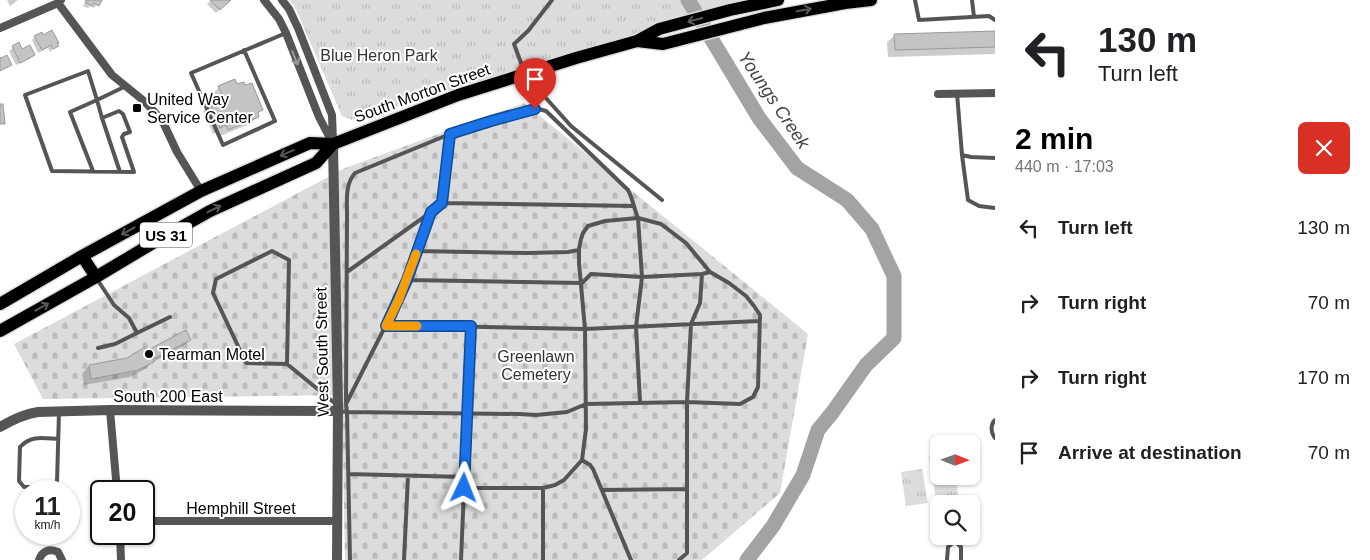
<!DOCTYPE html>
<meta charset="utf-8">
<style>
body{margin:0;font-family:Arial,sans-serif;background:#f6f6f6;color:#202124;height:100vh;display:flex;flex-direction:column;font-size:19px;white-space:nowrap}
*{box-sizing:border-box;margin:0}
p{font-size:16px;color:#757577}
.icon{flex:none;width:28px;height:28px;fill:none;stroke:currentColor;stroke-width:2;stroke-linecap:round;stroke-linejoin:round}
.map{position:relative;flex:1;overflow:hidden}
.sheet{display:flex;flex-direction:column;background:#fff;width:375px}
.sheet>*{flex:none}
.guide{background:#fff;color:#202124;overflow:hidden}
.needle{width:32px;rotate:91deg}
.tools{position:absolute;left:930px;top:435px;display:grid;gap:10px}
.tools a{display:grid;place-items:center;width:50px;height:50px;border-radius:8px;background:#fff;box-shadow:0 1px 4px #0004;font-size:25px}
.speed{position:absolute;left:15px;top:480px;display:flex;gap:10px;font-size:25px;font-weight:700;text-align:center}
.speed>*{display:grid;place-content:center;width:65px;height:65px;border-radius:50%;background:#fff;box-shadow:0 1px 4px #0004;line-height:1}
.speed small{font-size:12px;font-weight:400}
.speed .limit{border:2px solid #111;border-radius:8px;background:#fff;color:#111}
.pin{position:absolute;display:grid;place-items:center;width:42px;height:42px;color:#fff;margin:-51px -21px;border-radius:50% 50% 50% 0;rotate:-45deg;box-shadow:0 0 5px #0007}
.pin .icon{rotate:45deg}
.me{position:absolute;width:55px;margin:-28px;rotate:2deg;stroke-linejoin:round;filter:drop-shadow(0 0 4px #0008)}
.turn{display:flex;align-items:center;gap:18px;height:105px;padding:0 20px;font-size:22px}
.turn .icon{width:65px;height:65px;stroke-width:2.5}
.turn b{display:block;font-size:35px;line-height:42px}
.round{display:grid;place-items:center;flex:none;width:52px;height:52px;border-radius:8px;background:#f6f6f6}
.head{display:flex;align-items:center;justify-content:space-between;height:85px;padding:0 20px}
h1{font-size:30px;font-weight:600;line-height:38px;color:#000}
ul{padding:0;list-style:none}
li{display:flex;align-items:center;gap:15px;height:75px;padding:0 20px}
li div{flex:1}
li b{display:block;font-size:19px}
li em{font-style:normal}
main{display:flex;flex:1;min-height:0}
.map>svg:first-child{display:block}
.cemetery{fill:url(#cemetery-stones)}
.park{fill:url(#park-tufts)}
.shadow{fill:#0003}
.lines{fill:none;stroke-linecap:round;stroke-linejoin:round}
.river{stroke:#a3a3a3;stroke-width:15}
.building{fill:#c4c4c4;stroke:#999}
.primary-casing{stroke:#dbdbdb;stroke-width:15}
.service{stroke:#555;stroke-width:4}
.minor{stroke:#555;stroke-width:8}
.tertiary{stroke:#555;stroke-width:10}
.primary{stroke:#000;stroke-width:12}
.oneway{stroke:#595959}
.oneway2{stroke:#999}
.route-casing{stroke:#114b97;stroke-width:12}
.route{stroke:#1a73e8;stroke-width:9}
.slow{stroke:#f59e0b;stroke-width:9}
.poi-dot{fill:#000;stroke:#fff;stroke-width:2}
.labels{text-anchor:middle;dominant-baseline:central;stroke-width:4;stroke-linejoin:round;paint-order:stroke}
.shield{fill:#fff;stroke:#4c4c4c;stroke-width:1}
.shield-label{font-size:15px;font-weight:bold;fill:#000}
.park-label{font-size:16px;fill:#333;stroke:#fff}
.street-label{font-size:16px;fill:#000;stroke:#fff}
.poi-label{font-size:16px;fill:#000;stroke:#fff;text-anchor:start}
.water-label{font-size:18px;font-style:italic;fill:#444;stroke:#fff}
</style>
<main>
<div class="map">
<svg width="995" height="560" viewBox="0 0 995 560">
<defs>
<pattern id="cemetery-stones" width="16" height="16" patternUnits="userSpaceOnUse" patternTransform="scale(1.25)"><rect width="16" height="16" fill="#dcdcdc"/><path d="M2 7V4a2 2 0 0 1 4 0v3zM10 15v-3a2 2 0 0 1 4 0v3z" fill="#bbb"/></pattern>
<pattern id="park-tufts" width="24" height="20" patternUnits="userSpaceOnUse" patternTransform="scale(1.25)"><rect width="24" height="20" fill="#dcdcdc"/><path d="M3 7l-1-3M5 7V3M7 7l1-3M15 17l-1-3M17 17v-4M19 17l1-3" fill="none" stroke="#bbb"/></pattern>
</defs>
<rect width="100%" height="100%" fill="#fff"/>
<path class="cemetery" d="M 524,103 L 808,334 L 780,493 L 702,560 L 345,560 L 342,395 L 43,399 L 14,344 L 345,168 Z"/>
<path class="park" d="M 289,0 L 741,0 L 736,4 L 352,120 L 342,116 L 295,7 Z
M 939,455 L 939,476 L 955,476 L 960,504 L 939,504 L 938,512 L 929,456 Z
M 922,469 L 928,503 L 906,506 L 901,472 Z"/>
<path class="shadow" d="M 7,0 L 18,0 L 10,6 Z
M 86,0 L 100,0 L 94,8 L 90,6 L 88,8 L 83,6 Z
M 211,0 L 229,0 L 216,13 L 207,4 Z
M 995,32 L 995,54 L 888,57 L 887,42 L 895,35 Z
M 35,37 L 43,37 L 56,43 L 57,46 L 50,52 L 48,48 L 38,53 L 32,40 Z
M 18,44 L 21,50 L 33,55 L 30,59 L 16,65 L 9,51 Z
M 236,86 L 262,110 L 257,114 L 258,116 L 250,124 L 220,136 L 218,132 L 213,134 L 203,111 L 207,108 L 207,106 L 213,99 L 212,95 L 219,87 Z
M 190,340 L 182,347 L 151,363 L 145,369 L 130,377 L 84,385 L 82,374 L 89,366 L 127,359 L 148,351 Z"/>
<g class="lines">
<path class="river" d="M 688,0 L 759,118 L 797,168 L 847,200 L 872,229 L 894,276 L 894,338 L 866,365 L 832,413 L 818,430 L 803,475 L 773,526 L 747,560"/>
</g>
<path class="building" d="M 86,0 L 102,0 L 99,6 L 94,3 L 92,6 L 85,2 Z
M 210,0 L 231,0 L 220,10 Z
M 52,30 L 59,43 L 57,43 L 59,46 L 53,49 L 51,45 L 42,50 L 34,36 L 42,32 L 43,35 Z
M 995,31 L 995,47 L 895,50 L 894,34 Z
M 19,42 L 22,49 L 30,45 L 35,55 L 20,63 L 12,46 Z
M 7,55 L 12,65 L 0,71 L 0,57 L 1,58 Z
M 235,79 L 237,84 L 244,82 L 245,85 L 252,83 L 263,110 L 258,112 L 259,117 L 228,130 L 226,125 L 220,128 L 210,103 L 215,101 L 213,97 L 222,94 L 218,86 Z
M 0,104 L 3,104 L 5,124 L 0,124 Z
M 186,330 L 191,340 L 153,359 L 154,362 L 138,370 L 91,379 L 89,365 L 127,358 L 145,347 L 148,350 Z"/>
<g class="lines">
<defs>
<path id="primary" d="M 637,41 L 663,44 L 764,18 L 845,3 L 871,0
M 82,256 L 96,277
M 0,304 L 82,256 L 201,191 L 310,143 L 333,144 L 458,95 L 576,58 L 637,41 L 659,29 L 730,10 L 778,0
M 0,331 L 96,277 L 153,243 L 210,211 L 316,163 L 333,144"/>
</defs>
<use href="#primary" class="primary-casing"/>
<path class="service" d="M 915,0 L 919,20 L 989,16 L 995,20
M 972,0 L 974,17
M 244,50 L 275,121 L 223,145 L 191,73 L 286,33
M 524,71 L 514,44 L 528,31 L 552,0
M 527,77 L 571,126 L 662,200
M 957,93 L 962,155 L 971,157 L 995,158
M 102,118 L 120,172
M 962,155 L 968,200 L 979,206 L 995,208
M 93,171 L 70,112 L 97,100 L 102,118 L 119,111 L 123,114 L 130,132 L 124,134 L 122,137 L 134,172 L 52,171 L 25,95 L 88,71 L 97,100 L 126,86
M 442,203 L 633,206
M 417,251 L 528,253 L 568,252 L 579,250
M 347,272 L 431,212
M 97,279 L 114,305 L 129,318 L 137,333 L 170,317
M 407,280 L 582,283 L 591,274 L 642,277 L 702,274 L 710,272
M 387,325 L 585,329 L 759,321
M 98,348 L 115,344 L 137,333
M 287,364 L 246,363 L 213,293 L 216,279 L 272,251 L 289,260 L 287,364 L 337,405
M 346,402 L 347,215 C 347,200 345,184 355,173 L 450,134
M 338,411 L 347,412 L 519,414 L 536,415 L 567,412 L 586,404 L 687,402 L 740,404 L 753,397 L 758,387 L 760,315 L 754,306 L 746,296 L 729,283 L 710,272 L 686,243 L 661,224 L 638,218 C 634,209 633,199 628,190 L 546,111 L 539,109 L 535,109 L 491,121 L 450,134 L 442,203 L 431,212 L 399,299 L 346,404 L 347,412 L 350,560
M 995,420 C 990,425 991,433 995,438
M 58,439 C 43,438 31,435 20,447 L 19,481 L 24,487 L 52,487 L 57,482 L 59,412
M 582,460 L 590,465 L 593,469 L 631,560
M 348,474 L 464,477
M 464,488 L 543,488
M 602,490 L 687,489
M 404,560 L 408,476
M 461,560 L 471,326
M 543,560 L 543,488 L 555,485 L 564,480 L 582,460 L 586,429 L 585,329 L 579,263 L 579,249 L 581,239 L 583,233 L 588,226 L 605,221 L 638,218 L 642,277 L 636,327 L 640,402
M 679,560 L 687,553 L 687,402 L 691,324 L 700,303 L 702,274
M 947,560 L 948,547 L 953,543 L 957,543 L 961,547 L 961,560"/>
<path class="minor" d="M 264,0 L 279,19 L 286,33 L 319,117 L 333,144
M 282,0 L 289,9 L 298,28 L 332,115 L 333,142
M 58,3 L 112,75 L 144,101 L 162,120 L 177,152 L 201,191
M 0,28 L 58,3 L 61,0
M 938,94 L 995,93
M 110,410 L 117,491
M 144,521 L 338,521
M 120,534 L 121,560
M 39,560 C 42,551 49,548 58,552 L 62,560"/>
<path class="tertiary" d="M 333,144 L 338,406 L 337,560
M 0,427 C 12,420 24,414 38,412 L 110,410 L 338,411"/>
<use href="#primary" class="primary"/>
</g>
<defs><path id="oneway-shaft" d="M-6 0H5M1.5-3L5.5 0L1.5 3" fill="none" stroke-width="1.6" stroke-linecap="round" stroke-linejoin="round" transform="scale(1.25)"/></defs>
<g class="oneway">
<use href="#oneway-shaft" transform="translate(804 10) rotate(-10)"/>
<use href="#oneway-shaft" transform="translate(695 20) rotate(165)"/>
<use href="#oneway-shaft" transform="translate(287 153) rotate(156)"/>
<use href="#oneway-shaft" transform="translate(214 209) rotate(-26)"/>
<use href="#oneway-shaft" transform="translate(128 231) rotate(151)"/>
<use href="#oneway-shaft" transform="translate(42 307) rotate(-29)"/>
</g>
<use class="oneway2" href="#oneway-shaft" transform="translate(295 58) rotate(68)"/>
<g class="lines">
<defs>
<path id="route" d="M 464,488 L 471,326 L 386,326 L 407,280 L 431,212 L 442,203 L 450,134 L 491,121 L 535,109"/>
</defs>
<use href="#route" class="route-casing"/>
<use href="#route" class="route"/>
<path class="slow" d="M 416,254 L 399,299 L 386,326 L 417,326"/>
</g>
<g class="poi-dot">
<rect x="132" y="103" width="10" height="10" rx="2.5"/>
<circle cx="149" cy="354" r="5"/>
</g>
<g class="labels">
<rect class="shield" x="140" y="222.5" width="52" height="25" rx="4"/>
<g class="shield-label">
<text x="166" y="235">US 31</text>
</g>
<g class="park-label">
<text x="379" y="55">Blue Heron Park</text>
<text x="536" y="356">Greenlawn<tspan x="536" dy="18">Cemetery</tspan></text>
</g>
<g class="street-label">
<text transform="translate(422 93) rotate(-20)">South Morton Street</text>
<text transform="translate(322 352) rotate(-91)">West South Street</text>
<text x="168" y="396">South 200 East</text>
<text x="241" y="508">Hemphill Street</text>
</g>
<g class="poi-label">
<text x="147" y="99">United Way<tspan x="147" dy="18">Service Center</tspan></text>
<text x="159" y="354">Tearman Motel</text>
</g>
<g class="water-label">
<text transform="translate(774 100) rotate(56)">Youngs Creek</text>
</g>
</g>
</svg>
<div class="tools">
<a><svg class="needle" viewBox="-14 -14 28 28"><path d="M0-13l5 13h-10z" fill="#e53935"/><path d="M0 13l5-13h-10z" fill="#757577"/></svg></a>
<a><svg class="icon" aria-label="search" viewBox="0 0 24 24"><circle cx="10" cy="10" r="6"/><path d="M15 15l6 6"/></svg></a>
</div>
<div class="speed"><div>11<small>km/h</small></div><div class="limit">20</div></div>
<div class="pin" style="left:535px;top:109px;background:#d93025"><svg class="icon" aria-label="arrive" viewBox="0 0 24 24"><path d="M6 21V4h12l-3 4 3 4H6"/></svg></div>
<svg class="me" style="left:464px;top:488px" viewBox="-20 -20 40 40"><path d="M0-17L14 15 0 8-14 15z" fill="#1a73e8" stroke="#fff" stroke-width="4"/></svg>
</div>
<section class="sheet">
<div class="guide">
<div class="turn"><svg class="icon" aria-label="left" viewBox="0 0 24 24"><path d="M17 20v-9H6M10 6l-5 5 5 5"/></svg><div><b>130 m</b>Turn left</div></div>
</div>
<div class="head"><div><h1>2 min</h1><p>440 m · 17:03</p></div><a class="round" style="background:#d93025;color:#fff"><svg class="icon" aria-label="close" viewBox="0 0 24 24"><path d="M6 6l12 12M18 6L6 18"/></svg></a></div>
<ul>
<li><svg class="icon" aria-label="left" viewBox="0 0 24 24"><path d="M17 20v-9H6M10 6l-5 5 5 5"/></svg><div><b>Turn left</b></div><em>130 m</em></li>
<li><svg class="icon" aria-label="right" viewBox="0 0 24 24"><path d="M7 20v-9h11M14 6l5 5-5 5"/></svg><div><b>Turn right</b></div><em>70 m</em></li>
<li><svg class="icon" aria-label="right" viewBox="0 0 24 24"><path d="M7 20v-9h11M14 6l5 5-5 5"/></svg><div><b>Turn right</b></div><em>170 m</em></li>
<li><svg class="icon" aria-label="arrive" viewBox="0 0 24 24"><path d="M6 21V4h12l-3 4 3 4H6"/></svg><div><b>Arrive at destination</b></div><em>70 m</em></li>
</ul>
</section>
</main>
